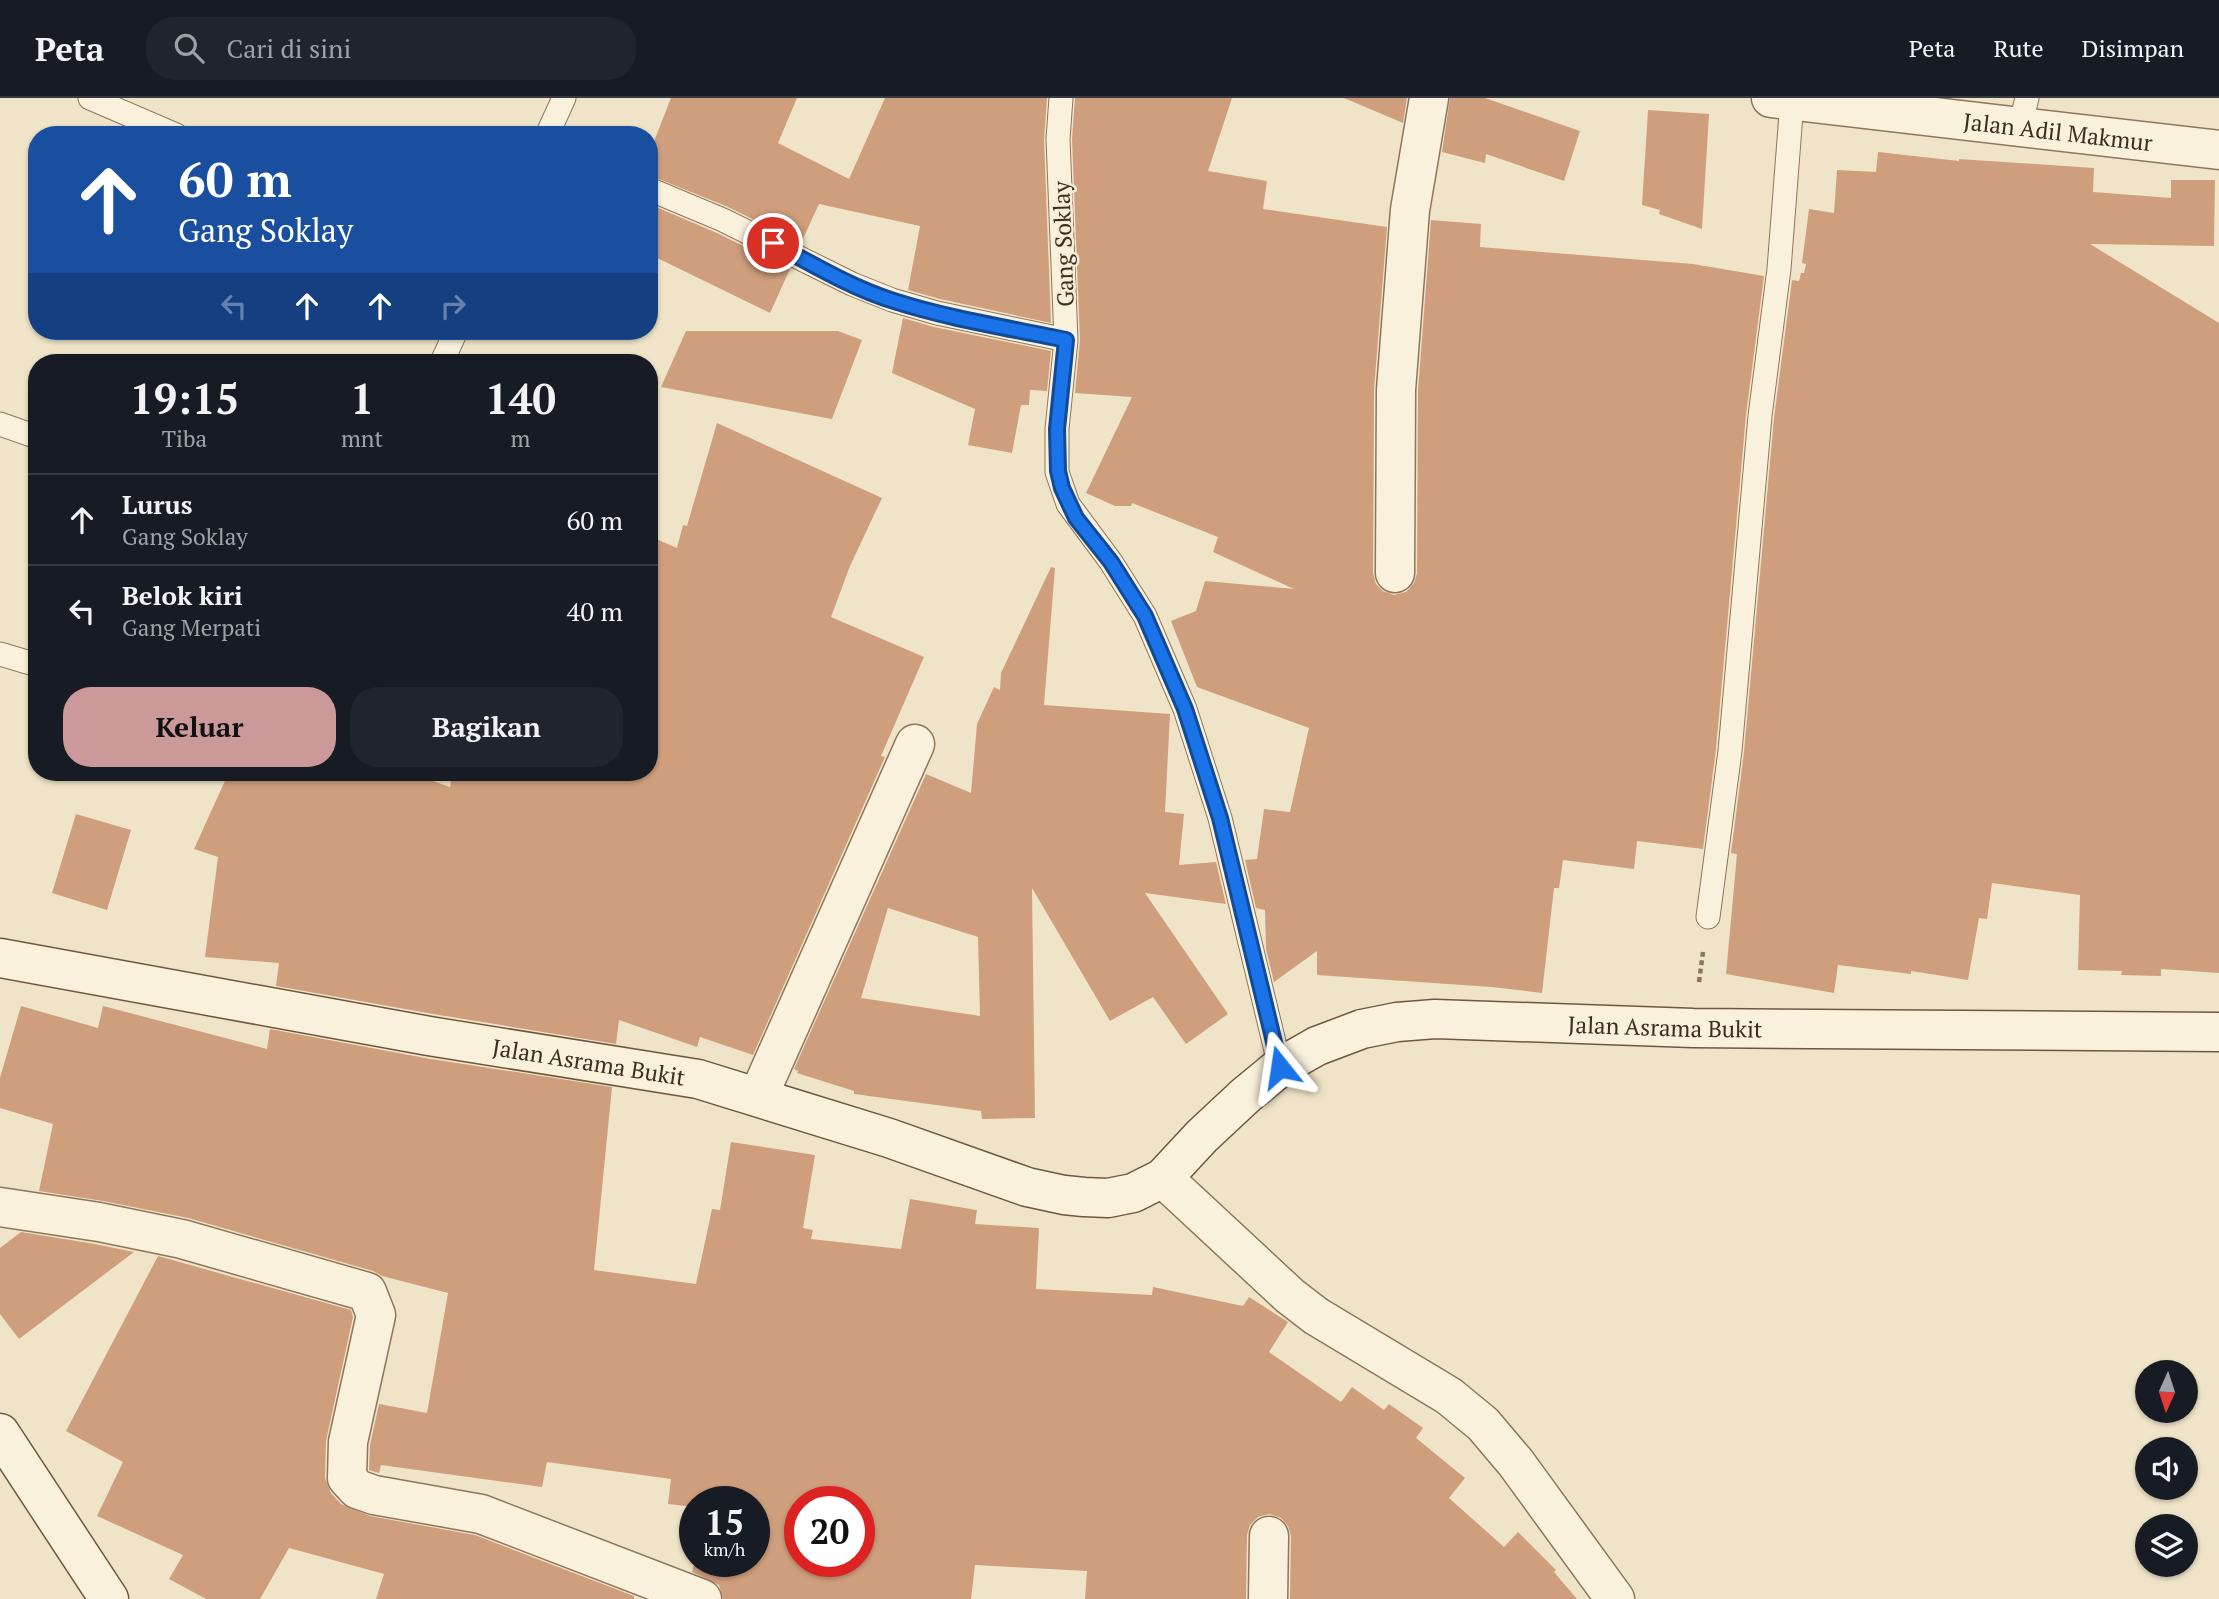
<!DOCTYPE html>
<html lang="id">
<style>
body{margin:0;font-family:"PT Serif",serif;background:#20242c;color:#f1f3f6;height:100vh;display:flex;flex-direction:column;font-size:26px;white-space:nowrap}
*{box-sizing:border-box;margin:0}
p{font-size:23px;color:#9ea1a6}
.icon{flex:none;width:38px;height:38px;fill:none;stroke:currentColor;stroke-width:2;stroke-linecap:round;stroke-linejoin:round}
.map{position:relative;flex:1;overflow:hidden}
.side{position:absolute;left:28px;top:256px;width:630px;height:427px;display:flex;flex-direction:column;background:#171b24;border-radius:28px;box-shadow:0 2px 5px #0004}
.side>*{flex:none}
.hud{position:absolute;left:28px;top:28px;width:630px;height:214px;border-radius:28px;box-shadow:0 2px 5px #0004;background:#1a4fa0;color:#fff;overflow:hidden}
.needle{width:46px;rotate:183deg}
.buttons{position:absolute;left:2135px;top:1262px;display:grid;gap:14px}
.buttons a{display:grid;place-items:center;width:63px;height:63px;border-radius:50%;background:#171b24;box-shadow:0 2px 5px #0004;font-size:35px}
.speed{position:absolute;left:679px;top:1388px;display:flex;gap:14px;font-size:35px;font-weight:700;text-align:center}
.speed>*{display:grid;place-content:center;width:91px;height:91px;border-radius:50%;background:#171b24;box-shadow:0 2px 5px #0004;line-height:1}
.speed small{font-size:18px;font-weight:400}
.speed .limit{border:10px solid #d22;background:#fff;color:#111}
.pin{position:absolute;display:grid;place-items:center;width:60px;height:60px;color:#fff;margin:-30px;border:4px solid #fff;border-radius:50%;box-shadow:0 2px 7px #0007}
.me{position:absolute;width:77px;margin:-38px;rotate:345deg;stroke-linejoin:round;filter:drop-shadow(0 0 5px #0008)}
.turn{display:flex;align-items:center;gap:24px;height:147px;padding:0 35px;font-size:32px}
.turn .icon{width:91px;height:91px;stroke-width:2.5}
.turn b{display:block;font-size:49px;line-height:60px}
.lanes{display:flex;align-items:center;height:66px;padding:0 35px;background:#0003;justify-content:center;gap:35px;direction:ltr}
.lanes .off{opacity:.35}
.eta{display:flex;justify-content:space-evenly;align-items:center;height:119px;text-align:center}
.eta b{font-size:42px;font-weight:700;line-height:49px}
.button{display:flex;gap:14px;margin-top:auto;padding:14px 35px}
.button a{flex:1;height:80px;border-radius:28px;background:#cc999b;color:#111;font-size:28px;font-weight:700;line-height:80px;text-align:center}
.button a+a{background:#20242c;color:#f1f3f6}
ul{padding:0;list-style:none}
li{display:flex;align-items:center;gap:21px;height:91px;padding:0 35px;border-top:2px solid #363941}
li div{flex:1}
li b{display:block;font-size:26px}
li em{font-style:normal}
header{display:flex;align-items:center;gap:42px;box-sizing:border-box;height:98px;padding:0 35px;background:#171b24;border-bottom:2px solid #363941}
header strong{font-size:33px}
nav{display:flex;gap:38px;margin-inline-start:auto;font-size:24px}
.search{width:490px;height:63px;background:#20242c;display:flex;align-items:center;gap:18px;box-sizing:border-box;padding:0 24px;border-radius:28px;color:#9ea1a6;font-size:26px}
.map>svg:first-child{display:block}
.building{fill:#cf9f7d;fill-rule:evenodd}
.lines{fill:none;stroke-linecap:round;stroke-linejoin:round}
.lane-casing{stroke:#8d765c;stroke-width:25}
.street-casing{stroke:#8d765c;stroke-width:41}
.secondary-casing{stroke:#6f573f;stroke-width:41}
.path{stroke:#8d765c;stroke-width:4.5;stroke-dasharray:5 3.5;stroke-linecap:butt}
.lane{stroke:#faf1dc;stroke-width:23}
.street{stroke:#faf1dc;stroke-width:38}
.secondary{stroke:#faf1dc;stroke-width:38}
.route-casing{stroke:#114b97;stroke-width:18}
.route{stroke:#1a73e8;stroke-width:12}
.labels{text-anchor:middle;dominant-baseline:central;stroke-width:5;stroke-linejoin:round;paint-order:stroke}
.street-label{font-size:23px;fill:#3d2e20;stroke:#f7eed8}
</style>
<header>
<strong>Peta</strong>
<div class="search"><svg class="icon" aria-label="search" viewBox="0 0 24 24"><circle cx="10" cy="10" r="6"/><path d="M15 15l6 6"/></svg>Cari di sini</div>
<nav><a>Peta</a><a>Rute</a><a>Disimpan</a></nav>
</header>
<div class="map">
<svg width="2219" height="1501" viewBox="0 0 2219 1501">
<rect width="100%" height="100%" fill="#f0e4c8"/>
<path class="building" d="M 671,0 L 797,0 L 778,45 L 849,81 L 885,0 L 1047,0 L 1044,42 L 1051,225 L 940,201 L 908,192 L 920,128 L 819,106 L 801,145 L 728,109 L 649,77 L 649,56 Z
M 1075,0 L 1232,0 L 1208,73 L 1267,83 L 1263,111 L 1387,129 L 1374,292 L 1373,475 L 1376,486 L 1383,493 L 1394,497 L 1406,494 L 1414,485 L 1417,475 L 1418,293 L 1431,122 L 1481,126 L 1480,149 L 1693,166 L 1764,178 L 1746,317 L 1716,651 L 1703,751 L 1637,743 L 1634,771 L 1563,762 L 1559,790 L 1554,790 L 1542,895 L 1492,889 L 1317,877 L 1317,853 L 1274,884 L 1266,851 L 1265,812 L 1256,810 L 1245,762 L 1257,761 L 1264,711 L 1290,714 L 1309,630 L 1197,589 L 1171,523 L 1196,513 L 1205,483 L 1294,491 L 1213,454 L 1218,439 L 1132,405 L 1131,408 L 1115,408 L 1086,395 L 1132,299 L 1075,295 L 1080,242 L 1072,41 Z
M 1344,0 L 1407,0 L 1403,25 Z
M 1450,0 L 1485,0 L 1580,33 L 1564,83 L 1486,56 L 1485,65 L 1442,54 Z
M 1648,12 L 1709,16 L 1702,131 L 1659,116 L 1660,112 L 1642,107 Z
M 1878,54 L 1959,63 L 1959,61 L 2094,70 L 2093,94 L 2171,100 L 2171,82 L 2215,82 L 2214,148 L 2090,146 L 2219,225 L 2219,875 L 2161,871 L 2161,878 L 2121,877 L 2122,873 L 2078,872 L 2080,797 L 1992,785 L 1987,821 L 1979,820 L 1968,882 L 1911,873 L 1911,876 L 1838,867 L 1834,895 L 1726,876 L 1737,756 L 1731,755 L 1744,654 L 1774,320 L 1792,182 L 1799,183 L 1801,175 L 1804,175 L 1806,166 L 1802,165 L 1809,111 L 1834,115 L 1837,72 L 1876,74 Z
M 649,106 L 717,135 L 790,171 L 770,215 L 649,156 Z
M 903,220 L 934,229 L 1051,253 L 1047,293 L 1030,292 L 1029,307 L 1021,307 L 1012,355 L 968,347 L 975,311 L 892,275 Z
M 686,233 L 838,233 L 862,242 L 832,321 L 661,289 Z
M 717,325 L 882,400 L 850,468 L 831,519 L 924,559 L 881,658 L 885,659 L 753,957 L 700,939 L 697,949 L 619,922 L 616,946 L 433,916 L 276,888 L 279,865 L 205,859 L 218,759 L 194,751 L 229,674 L 407,674 L 450,689 L 452,674 L 649,674 L 649,438 L 677,450 L 683,427 L 687,428 Z
M 1051,469 L 1055,470 L 1044,607 L 1170,616 L 1165,714 L 1184,716 L 1179,767 L 1216,764 L 1226,806 L 1145,795 L 1228,916 L 1186,946 L 1153,899 L 1110,923 L 1032,790 L 1035,1020 L 982,1021 L 981,1013 L 854,996 L 854,993 L 797,975 L 798,973 L 794,971 L 926,676 L 971,695 L 977,626 L 994,589 L 1000,592 L 1001,575 ZM 888,810 L 978,839 L 980,918 L 861,900 Z
M 76,716 L 131,732 L 107,812 L 52,795 Z
M 21,908 L 98,930 L 103,908 L 267,951 L 270,931 L 425,960 L 612,989 L 594,1172 L 696,1186 L 712,1111 L 720,1112 L 731,1044 L 815,1057 L 803,1130 L 813,1132 L 811,1141 L 901,1151 L 910,1101 L 977,1112 L 975,1126 L 1039,1130 L 1036,1191 L 1152,1197 L 1153,1189 L 1243,1208 L 1249,1199 L 1288,1224 L 1269,1254 L 1341,1304 L 1352,1289 L 1384,1312 L 1389,1306 L 1423,1330 L 1416,1340 L 1465,1380 L 1449,1400 L 1504,1449 L 1518,1434 L 1556,1472 L 1554,1474 L 1577,1501 L 1290,1501 L 1291,1438 L 1288,1428 L 1281,1420 L 1269,1416 L 1258,1419 L 1250,1427 L 1247,1437 L 1246,1501 L 1085,1501 L 1087,1473 L 975,1467 L 971,1501 L 723,1501 L 719,1487 L 692,1474 L 695,1463 L 754,1463 L 754,1404 L 695,1404 L 695,1409 L 668,1406 L 671,1381 L 547,1364 L 542,1389 L 381,1367 L 379,1375 L 369,1372 L 370,1347 L 379,1306 L 427,1315 L 448,1195 L 382,1178 L 373,1173 L 188,1120 L 103,1103 L 39,1093 L 53,1026 L 0,1010 L 0,980 ZM 800,1404 L 859,1404 L 859,1463 L 800,1463 Z
M 21,1134 L 95,1146 L 134,1154 L 19,1241 L 0,1216 L 0,1150 Z
M 158,1158 L 351,1212 L 353,1219 L 326,1343 L 325,1380 L 331,1395 L 341,1406 L 370,1418 L 475,1437 L 634,1498 L 634,1501 L 376,1501 L 384,1476 L 289,1450 L 260,1501 L 206,1501 L 169,1481 L 183,1457 L 97,1418 L 123,1364 L 66,1333 Z"/>
<g class="lines">
<defs>
<path id="lane" d="M 90,0 L 176,37
M 1061,0 L 1058,41 L 1066,242 L 1057,331 L 1057,374 L 1068,406 L 1111,464 L 1145,518 L 1185,611 L 1220,720 L 1280,969
M 2020,29 L 2027,0
M 547,37 L 564,0
M 649,91 L 723,122 L 852,186 L 892,202 L 937,215 L 1066,242
M 442,264 L 456,233
M 0,326 L 37,339
M 0,556 L 37,567
M 1708,819 L 1730,653 L 1760,318 L 1779,171 L 1792,3"/>
<g id="street">
<path id="s1" d="M 1771,0 L 2219,52"/>
<path d="M 1395,475 L 1396,292 L 1410,112 L 1429,0"/>
<path d="M 758,999 L 915,646"/>
<path d="M 1163,1080 L 1290,1198 L 1316,1218 L 1449,1298 L 1483,1326 L 1516,1365 L 1615,1501"/>
<path d="M 0,1109 L 99,1124 L 182,1141 L 367,1194 L 376,1217 L 348,1344 L 347,1380 L 357,1391 L 374,1397 L 481,1416 L 702,1501"/>
<path d="M 1268,1501 L 1269,1438"/>
</g>
<g id="secondary">
<path id="s2" d="M 0,860 L 429,938 L 698,981 L 889,1040 L 1027,1089 L 1064,1097 L 1084,1099 L 1108,1100 L 1133,1095 L 1163,1080 L 1202,1038 L 1246,997 L 1280,969 L 1317,948 L 1362,931 L 1397,924 L 1435,921 L 1693,930 L 2219,934"/>
<path d="M 0,1335 L 109,1501"/>
</g>
</defs>
<use href="#lane" class="lane-casing"/>
<use href="#street" class="street-casing"/>
<use href="#secondary" class="secondary-casing"/>
<path class="path" d="M 1699,884 L 1703,854"/>
<use href="#lane" class="lane"/>
<use href="#street" class="street"/>
<use href="#secondary" class="secondary"/>
</g>
<g class="lines">
<defs>
<path id="route" d="M 773,145 C 812,166 852,190 894,203 C 950,221 1009,230 1066,242 L 1057,331 L 1058,373 L 1062,390 L 1076,420 L 1111,464 L 1145,518 L 1185,611 L 1220,720 L 1280,969"/>
</defs>
<use href="#route" class="route-casing"/>
<use href="#route" class="route"/>
</g>
<g class="labels">
<g class="street-label">
<text stroke="none"><textPath href="#s1" startOffset="289">Jalan Adil Makmur</textPath></text>
<text transform="translate(1063 146) rotate(-92)">Gang Soklay</text>
<text stroke="none"><textPath href="#s2" startOffset="1752">Jalan Asrama Bukit</textPath></text>
<text stroke="none"><textPath href="#s2" startOffset="598">Jalan Asrama Bukit</textPath></text>
</g>
</g>
</svg>
<div class="buttons">
<a><svg class="needle" viewBox="-14 -14 28 28"><path d="M0-13l5 13h-10z" fill="#e53935"/><path d="M0 13l5-13h-10z" fill="#9ea1a6"/></svg></a>
<a><svg class="icon" aria-label="sound" viewBox="0 0 24 24"><path d="M4 9h4l5-4v14l-5-4H4zM17 9q2 3 0 6"/></svg></a>
<a><svg class="icon" aria-label="layers" viewBox="0 0 24 24"><path d="M12 4l9 5-9 5-9-5zM3 14l9 5 9-5"/></svg></a>
</div>
<div class="speed"><div>15<small>km/h</small></div><div class="limit">20</div></div>
<div class="pin" style="left:773px;top:145px;background:#d93025"><svg class="icon" aria-label="arrive" viewBox="0 0 24 24"><path d="M6 21V4h12l-3 4 3 4H6"/></svg></div>
<svg class="me" style="left:1280px;top:969px" viewBox="-20 -20 40 40"><path d="M0-17L14 15 0 8-14 15z" fill="#1a73e8" stroke="#fff" stroke-width="4"/></svg>
<div class="hud">
<div class="turn"><svg class="icon" aria-label="ahead" viewBox="0 0 24 24"><path d="M12 20V5M6 11l6-6 6 6"/></svg><div><b>60 m</b>Gang Soklay</div></div>
<div class="lanes"><svg class="icon off" aria-label="left" viewBox="0 0 24 24"><path d="M17 20v-9H6M10 6l-5 5 5 5"/></svg><svg class="icon" aria-label="ahead" viewBox="0 0 24 24"><path d="M12 20V5M6 11l6-6 6 6"/></svg><svg class="icon" aria-label="ahead" viewBox="0 0 24 24"><path d="M12 20V5M6 11l6-6 6 6"/></svg><svg class="icon off" aria-label="right" viewBox="0 0 24 24"><path d="M7 20v-9h11M14 6l5 5-5 5"/></svg></div>
</div>
<section class="side">
<div class="eta">
<div><b>19:15</b><p>Tiba</p></div>
<div><b>1</b><p>mnt</p></div>
<div><b>140</b><p>m</p></div>
</div>
<ul>
<li><svg class="icon" aria-label="ahead" viewBox="0 0 24 24"><path d="M12 20V5M6 11l6-6 6 6"/></svg><div><b>Lurus</b><p>Gang Soklay</p></div><em>60 m</em></li>
<li><svg class="icon" aria-label="left" viewBox="0 0 24 24"><path d="M17 20v-9H6M10 6l-5 5 5 5"/></svg><div><b>Belok kiri</b><p>Gang Merpati</p></div><em>40 m</em></li>
</ul>
<div class="button"><a>Keluar</a><a>Bagikan</a></div>
</section>
</div>
